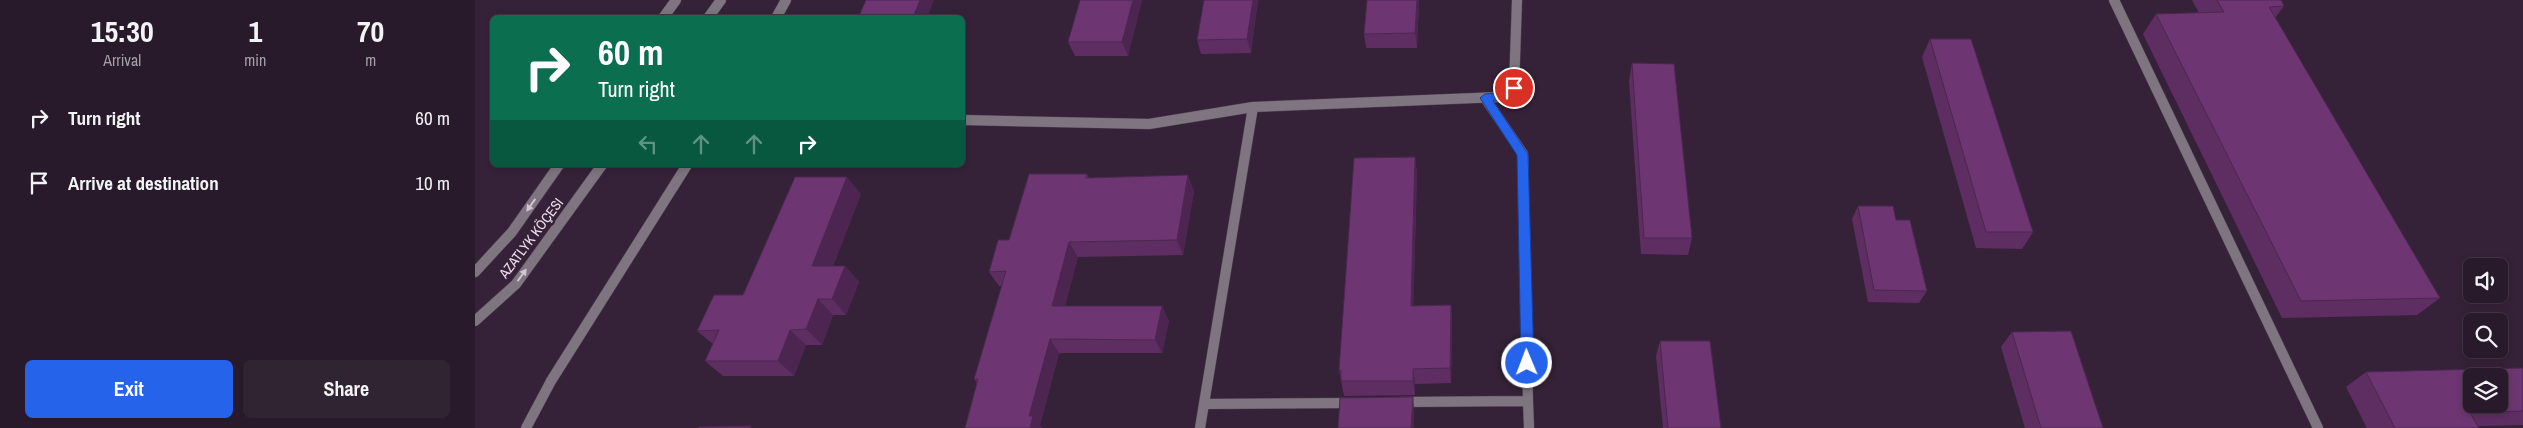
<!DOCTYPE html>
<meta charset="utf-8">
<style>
body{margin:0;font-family:"Archivo Narrow",sans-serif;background:#302332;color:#f1f3f6;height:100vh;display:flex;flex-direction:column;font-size:19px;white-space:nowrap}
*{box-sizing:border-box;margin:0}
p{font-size:16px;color:#a5a1a8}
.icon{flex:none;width:28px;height:28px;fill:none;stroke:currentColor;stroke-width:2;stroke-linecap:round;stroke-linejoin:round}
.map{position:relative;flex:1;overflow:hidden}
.side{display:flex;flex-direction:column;background:#281a2a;width:475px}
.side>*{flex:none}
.banner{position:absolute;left:15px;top:15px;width:475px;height:152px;border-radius:8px;box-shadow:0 2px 8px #0003,0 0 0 1px #443847;background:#0b6e4f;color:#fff;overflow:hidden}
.buttons{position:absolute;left:1988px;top:258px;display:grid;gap:10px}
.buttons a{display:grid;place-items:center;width:45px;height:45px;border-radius:8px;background:#281a2a;box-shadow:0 2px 8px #0003,0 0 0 1px #443847;font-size:25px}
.pin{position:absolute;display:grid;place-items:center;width:42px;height:42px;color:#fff;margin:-21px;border:2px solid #fff;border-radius:50%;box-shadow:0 1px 5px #0007}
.me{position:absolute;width:55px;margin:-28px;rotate:359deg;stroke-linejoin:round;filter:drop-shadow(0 0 4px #0008)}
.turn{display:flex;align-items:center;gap:18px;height:105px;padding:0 25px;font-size:22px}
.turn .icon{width:65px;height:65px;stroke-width:2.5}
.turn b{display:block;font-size:35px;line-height:42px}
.lanes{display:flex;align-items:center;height:48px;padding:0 25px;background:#0003;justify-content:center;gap:25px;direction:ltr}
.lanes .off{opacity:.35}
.eta{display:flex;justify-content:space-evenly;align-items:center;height:85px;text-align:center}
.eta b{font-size:30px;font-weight:800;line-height:35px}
.action{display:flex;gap:10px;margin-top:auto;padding:10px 25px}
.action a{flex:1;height:58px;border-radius:8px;background:#2563eb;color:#fff;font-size:20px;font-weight:800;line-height:58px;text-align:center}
.action a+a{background:#302332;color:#f1f3f6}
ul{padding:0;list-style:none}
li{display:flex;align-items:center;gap:15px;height:65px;padding:0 25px}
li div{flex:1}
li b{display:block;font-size:19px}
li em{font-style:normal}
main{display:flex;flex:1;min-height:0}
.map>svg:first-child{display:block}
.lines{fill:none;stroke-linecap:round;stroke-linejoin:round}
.minor-casing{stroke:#534055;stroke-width:11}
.tertiary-casing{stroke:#534055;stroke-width:11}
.minor{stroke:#7f7580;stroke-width:10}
.tertiary{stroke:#7f7580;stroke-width:10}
.wall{fill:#5e2e62}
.shaded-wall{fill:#4c2650}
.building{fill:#6d3672;stroke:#4c2650;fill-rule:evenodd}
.oneway{fill:#d2c4d2}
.route{fill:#2563eb;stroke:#184099}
.labels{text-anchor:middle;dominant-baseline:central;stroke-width:5;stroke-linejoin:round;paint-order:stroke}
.street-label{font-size:14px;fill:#eddfed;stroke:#362238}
</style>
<main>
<section class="side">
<div class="eta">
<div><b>15:30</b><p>Arrival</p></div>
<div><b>1</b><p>min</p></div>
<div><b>70</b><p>m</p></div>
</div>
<ul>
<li><svg class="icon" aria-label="right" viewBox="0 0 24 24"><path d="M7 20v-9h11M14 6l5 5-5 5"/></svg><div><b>Turn right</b></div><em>60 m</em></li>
<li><svg class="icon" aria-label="arrive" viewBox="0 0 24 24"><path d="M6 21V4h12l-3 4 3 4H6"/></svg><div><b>Arrive at destination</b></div><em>10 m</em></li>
</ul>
<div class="action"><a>Exit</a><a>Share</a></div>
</section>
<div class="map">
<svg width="2048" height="428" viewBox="0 0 2048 428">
<rect width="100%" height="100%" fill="#362238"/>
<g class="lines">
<defs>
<path id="minor" d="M 1639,0 L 1843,428
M 301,18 L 311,0
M 1010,98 L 1048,154 L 1053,401
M 488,120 L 674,124 L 778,107 L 1025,97 L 1039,88 L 1042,0
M 927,402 L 1053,401 L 1054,428
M 729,404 L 877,403
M 51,428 L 76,381 L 212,165
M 725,428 L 778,107"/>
<path id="tertiary" d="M 188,18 L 201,0
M 233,18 L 246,0
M 0,272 L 37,232 L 84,165
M 0,321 L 41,284 L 127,165"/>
</defs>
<use href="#minor" class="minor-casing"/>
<use href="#tertiary" class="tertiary-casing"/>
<use href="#minor" class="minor"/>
<use href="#tertiary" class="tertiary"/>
</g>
<path class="wall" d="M 605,0 L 667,0 L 653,56 L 600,56 L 593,42 Z
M 783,0 L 776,53 L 726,54 L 722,40 Z
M 892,0 L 944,0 L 942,48 L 891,48 L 889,34 Z
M 1717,0 L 1806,0 L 1809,6 L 1800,18 L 1965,298 L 1942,315 L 1807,318 L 1668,34 L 1681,14 L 1724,13 Z
M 1455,39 L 1558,232 L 1547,249 L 1501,248 L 1447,57 Z
M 1157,63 L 1217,238 L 1213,255 L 1166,254 L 1154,81 Z
M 940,157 L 942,175 L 938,306 L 976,305 L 977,320 L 976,383 L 940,384 L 940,395 L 869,396 L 864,370 Z
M 612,174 L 614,178 L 719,191 L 708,255 L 603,257 L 590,306 L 687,306 L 694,321 L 687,353 L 584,353 L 565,425 L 567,428 L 490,428 L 502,383 L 499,379 L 527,286 L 524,286 L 514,272 Z
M 386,194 L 358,266 L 370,266 L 384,282 L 371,315 L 358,315 L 347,345 L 331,345 L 319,376 L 248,376 L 230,361 L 238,344 L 222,331 L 268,295 Z
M 1383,206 L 1421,220 L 1452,291 L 1444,303 L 1393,302 L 1377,219 Z
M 1537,332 L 1628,428 L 1550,428 L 1526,347 Z
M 1185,341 L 1246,428 L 1188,428 L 1181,356 Z
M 2048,368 L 2048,425 L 2003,426 L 2004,428 L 1892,428 L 1871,387 L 1891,372 Z"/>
<path class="shaded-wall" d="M 445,0 L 459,0 L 452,18 L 438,18 Z
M 658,0 L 667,0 L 653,56 L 647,42 Z
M 778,0 L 783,0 L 776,53 L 772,39 Z
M 942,0 L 944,0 L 942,48 L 940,33 Z
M 940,157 L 942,175 L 938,321 L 936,306 Z
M 713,175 L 719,191 L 708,255 L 702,240 Z
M 372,177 L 386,194 L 352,282 L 337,266 Z
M 594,242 L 603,257 L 586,321 L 577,306 Z
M 370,266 L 384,282 L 371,315 L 357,299 Z
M 343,299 L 358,315 L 347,345 L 331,329 Z
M 976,305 L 977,320 L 976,383 L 975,368 Z
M 687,306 L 694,321 L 687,353 L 680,340 Z
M 315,330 L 331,345 L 319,376 L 303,361 Z
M 575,339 L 584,353 L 565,425 L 567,428 L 555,428 L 554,416 Z
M 938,369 L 940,384 L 940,395 L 938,381 Z
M 938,397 L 939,409 L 939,428 L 936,428 Z"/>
<path class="building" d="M 391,0 L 445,0 L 438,18 L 383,18 Z
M 605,0 L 658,0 L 647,42 L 593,42 Z
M 729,0 L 778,0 L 772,39 L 722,40 Z
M 892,0 L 942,0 L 940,33 L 889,34 Z
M 1742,0 L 1806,0 L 1809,6 L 1794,7 L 1965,298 L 1826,301 L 1681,14 L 1749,12 Z
M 1455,39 L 1496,39 L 1558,232 L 1511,232 Z
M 1157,63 L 1199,64 L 1217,238 L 1169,238 Z
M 940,157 L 936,306 L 976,305 L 975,368 L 938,369 L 938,381 L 866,381 L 866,370 L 864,370 L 879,158 Z
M 554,174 L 612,174 L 611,178 L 713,175 L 702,240 L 594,242 L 577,306 L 687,306 L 680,340 L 575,339 L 554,416 L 558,416 L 555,428 L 490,428 L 503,379 L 499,379 L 531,271 L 514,272 L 523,240 L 534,240 Z
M 320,177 L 372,177 L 337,266 L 370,266 L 357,299 L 343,299 L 331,329 L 315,330 L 303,361 L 230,361 L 244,330 L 222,331 L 239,295 L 268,295 Z
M 1383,206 L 1418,206 L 1421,220 L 1435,220 L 1452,291 L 1399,290 Z
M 1596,331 L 1628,428 L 1566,428 L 1537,332 Z
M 1185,341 L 1235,341 L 1246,428 L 1193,428 Z
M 2048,368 L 2048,411 L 1995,413 L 2004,428 L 1920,428 L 1891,372 ZM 1996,376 L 2024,376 L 2024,404 L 1996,404 Z
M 938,397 L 936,428 L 863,428 L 865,398 Z
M 276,426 L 275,428 L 223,428 L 224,427 Z"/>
<defs><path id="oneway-solid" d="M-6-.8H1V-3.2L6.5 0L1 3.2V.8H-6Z" transform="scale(1.25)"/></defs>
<g class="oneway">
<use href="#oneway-solid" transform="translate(56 205) rotate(125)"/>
<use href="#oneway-solid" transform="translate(47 275) rotate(-54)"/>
</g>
<path class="route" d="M 1039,84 L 1043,85 L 1043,91 L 1029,100 L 1018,101 L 1053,154 L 1059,363 L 1052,369 L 1046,363 L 1042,155 L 1005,98 L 1010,94 L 1023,93 Z"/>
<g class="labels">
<g class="street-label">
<text transform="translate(56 238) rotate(-53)">AZATLYK KÖÇESI</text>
</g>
</g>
</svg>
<div class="buttons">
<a><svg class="icon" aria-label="sound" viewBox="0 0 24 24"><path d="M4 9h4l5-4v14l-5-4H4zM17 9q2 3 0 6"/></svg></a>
<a><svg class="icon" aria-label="search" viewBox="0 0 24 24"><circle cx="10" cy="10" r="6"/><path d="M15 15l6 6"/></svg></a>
<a><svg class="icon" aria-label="layers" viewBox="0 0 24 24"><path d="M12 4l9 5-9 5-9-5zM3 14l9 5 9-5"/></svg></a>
</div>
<div class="pin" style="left:1039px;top:88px;background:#d93025"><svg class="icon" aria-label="arrive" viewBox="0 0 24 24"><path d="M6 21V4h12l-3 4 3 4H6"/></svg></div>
<svg class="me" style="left:1052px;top:363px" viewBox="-20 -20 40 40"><circle r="17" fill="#2563eb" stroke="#fff" stroke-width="3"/><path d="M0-11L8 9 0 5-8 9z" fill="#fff"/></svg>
<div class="banner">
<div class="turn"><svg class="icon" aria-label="right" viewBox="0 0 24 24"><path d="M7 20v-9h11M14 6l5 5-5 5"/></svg><div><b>60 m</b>Turn right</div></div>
<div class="lanes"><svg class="icon off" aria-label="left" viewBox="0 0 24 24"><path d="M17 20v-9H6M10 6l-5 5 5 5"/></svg><svg class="icon off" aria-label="ahead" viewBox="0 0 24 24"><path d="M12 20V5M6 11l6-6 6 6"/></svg><svg class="icon off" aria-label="ahead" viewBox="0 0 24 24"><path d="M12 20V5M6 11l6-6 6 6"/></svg><svg class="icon" aria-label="right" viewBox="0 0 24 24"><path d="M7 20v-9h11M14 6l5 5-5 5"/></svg></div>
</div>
</div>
</main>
